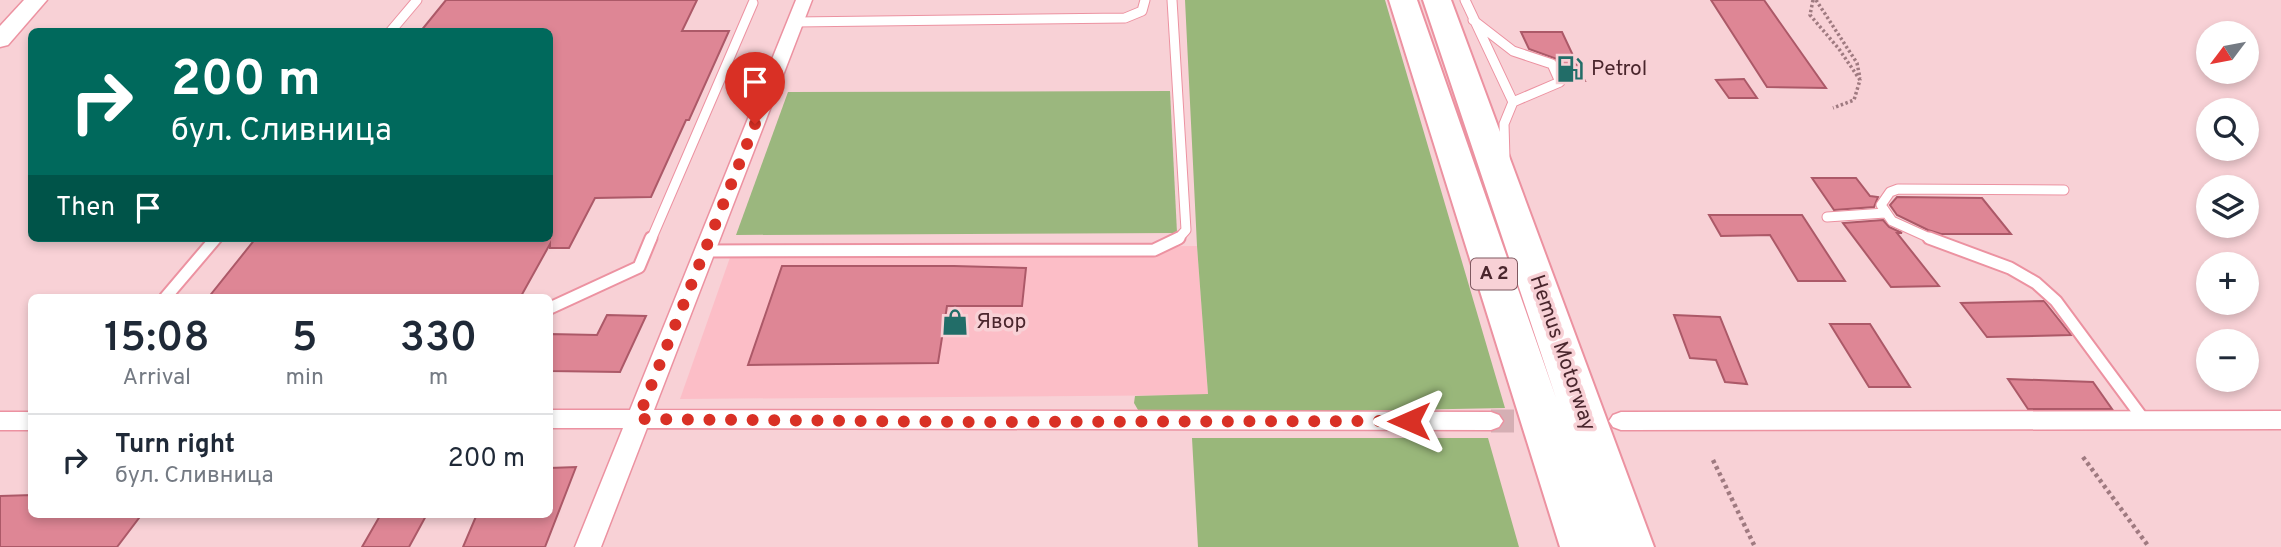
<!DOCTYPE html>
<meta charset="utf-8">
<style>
body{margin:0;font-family:Overpass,sans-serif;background:#f6f6f7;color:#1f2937;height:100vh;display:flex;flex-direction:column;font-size:26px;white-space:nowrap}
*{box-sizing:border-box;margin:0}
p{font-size:23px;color:#747a83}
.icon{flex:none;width:38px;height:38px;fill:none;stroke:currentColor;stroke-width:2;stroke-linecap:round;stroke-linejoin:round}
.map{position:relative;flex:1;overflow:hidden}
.details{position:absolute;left:28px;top:294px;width:525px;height:224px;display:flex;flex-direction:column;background:#fff;border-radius:10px;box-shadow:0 4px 10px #0003}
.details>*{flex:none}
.guide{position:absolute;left:28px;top:28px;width:525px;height:214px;border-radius:10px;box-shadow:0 4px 10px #0003;background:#00695c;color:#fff;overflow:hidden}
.needle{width:46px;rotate:238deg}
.controls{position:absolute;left:2196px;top:21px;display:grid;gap:14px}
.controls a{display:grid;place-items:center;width:63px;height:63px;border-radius:50%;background:#fff;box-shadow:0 4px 10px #0003;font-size:35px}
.pin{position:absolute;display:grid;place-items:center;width:60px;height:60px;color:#fff;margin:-72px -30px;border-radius:50% 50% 50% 0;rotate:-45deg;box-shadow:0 0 7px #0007}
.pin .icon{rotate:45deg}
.me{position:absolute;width:77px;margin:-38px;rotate:270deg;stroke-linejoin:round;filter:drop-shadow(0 0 5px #0008)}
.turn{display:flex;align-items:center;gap:24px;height:147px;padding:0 28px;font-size:32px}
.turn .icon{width:91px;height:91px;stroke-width:2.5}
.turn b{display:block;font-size:49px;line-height:60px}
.then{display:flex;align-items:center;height:66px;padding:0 28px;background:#0003;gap:14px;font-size:26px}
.eta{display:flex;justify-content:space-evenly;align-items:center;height:119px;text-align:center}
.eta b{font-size:42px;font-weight:600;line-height:49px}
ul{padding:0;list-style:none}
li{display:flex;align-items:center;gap:21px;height:91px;padding:0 28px;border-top:2px solid #e0e1e3}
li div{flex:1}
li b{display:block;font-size:26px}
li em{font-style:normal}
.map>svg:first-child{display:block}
.built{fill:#fcbec7}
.green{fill:#9bb77e}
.forest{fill:#99b77a}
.building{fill:#de8695;stroke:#ac5968;stroke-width:2}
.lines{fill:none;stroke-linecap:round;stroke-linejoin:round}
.street-tunnel{stroke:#d5afb4;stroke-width:23;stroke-dasharray:23 11;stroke-linecap:butt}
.lane-far1-casing{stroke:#ec92a1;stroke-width:11}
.lane-casing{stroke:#ec92a1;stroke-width:15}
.street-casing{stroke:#ec92a1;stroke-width:3}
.secondary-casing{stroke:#ec92a1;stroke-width:3}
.highway-casing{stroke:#ec92a1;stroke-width:4}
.path-far1{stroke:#9f7a80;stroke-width:3.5;stroke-dasharray:2.5 2.5;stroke-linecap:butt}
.path{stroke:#9f7a80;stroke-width:4.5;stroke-dasharray:3.5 3.5;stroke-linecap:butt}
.lane-far1{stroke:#fff;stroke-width:9}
.lane{stroke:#fff;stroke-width:11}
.street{fill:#fff;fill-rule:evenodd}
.secondary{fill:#fff;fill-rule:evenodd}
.highway{fill:#fff;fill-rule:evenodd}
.route{stroke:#d93025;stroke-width:12;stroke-dasharray:0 21.6}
.labels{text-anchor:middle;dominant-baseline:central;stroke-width:7;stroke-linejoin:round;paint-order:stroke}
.shield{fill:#f8d1d6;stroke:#7e5960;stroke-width:2}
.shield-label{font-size:19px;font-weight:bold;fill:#4a262d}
.poi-label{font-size:21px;fill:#4a262d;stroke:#f8d1d6;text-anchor:start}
.street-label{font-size:21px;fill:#4a262d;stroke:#f8d1d6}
</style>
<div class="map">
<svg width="2281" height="547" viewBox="0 0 2281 547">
<rect width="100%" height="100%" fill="#f8d1d6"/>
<path class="built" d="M 1197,246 L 1208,395 L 680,399 L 733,249 Z"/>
<path class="green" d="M 1170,91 L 1177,233 L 736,235 L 788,92 Z"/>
<path class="forest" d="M 1185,0 L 1385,0 L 1505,408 L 1141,415 L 1134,403 L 1135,396 L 1208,394 L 1197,246 Z
M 1192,438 L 1488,438 L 1519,547 L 1198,547 Z"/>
<path class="building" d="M 446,0 L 697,0 L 682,31 L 729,31 L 689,120 L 686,120 L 651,197 L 595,198 L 569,248 L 550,248 L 550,244 L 520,298 L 208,298 L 256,238 L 550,238 L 550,32 L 420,32 Z
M 1711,0 L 1764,0 L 1826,88 L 1767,87 Z
M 1521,32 L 1562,32 L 1585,81 L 1567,81 L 1557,59 L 1529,49 Z
M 1744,79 L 1757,98 L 1729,98 L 1716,80 Z
M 1812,178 L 1856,178 L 1870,196 L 1878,197 L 1874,207 L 1834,210 Z
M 1897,197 L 1982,198 L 2011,234 L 1941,234 L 1928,230 L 1897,215 L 1890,205 Z
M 1709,215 L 1802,215 L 1845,281 L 1798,281 L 1770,235 L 1721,236 Z
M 1883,220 L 1889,227 L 1902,233 L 1897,233 L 1939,286 L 1891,287 L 1843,223 Z
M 782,266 L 954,266 L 1026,268 L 1022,306 L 947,306 L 938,363 L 748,365 Z
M 2044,301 L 2071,335 L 1987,337 L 1961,303 Z
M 607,315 L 646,316 L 620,372 L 550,371 L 550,334 L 597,335 Z
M 1674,315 L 1720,317 L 1747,384 L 1725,382 L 1716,360 L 1690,358 Z
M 1830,324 L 1870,324 L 1910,387 L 1869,387 Z
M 2008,379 L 2093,382 L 2112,409 L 2028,409 Z
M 576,467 L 545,547 L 463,547 L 477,514 L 550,514 L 550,468 Z
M 32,495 L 32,514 L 142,514 L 117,547 L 0,547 L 0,496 Z
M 381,514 L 427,514 L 409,547 L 362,547 Z"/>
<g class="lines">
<path class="street-tunnel" d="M 1491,421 L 1548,421"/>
<defs>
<path id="lane-far1" d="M 1172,0 L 1186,230 L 1177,240
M 1465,0 L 1513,102
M 1473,20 L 1513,51 L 1552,64 L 1560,82 L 1513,102 L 1504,124 L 1505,159
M 795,22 L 1125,18 L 1142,11 L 1145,0
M 390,32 L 417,0
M 1827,217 L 1885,213
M 651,240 L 753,3
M 1934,240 L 1892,221 L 1881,205 L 1890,192 L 1898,189 L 2064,190"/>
<path id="lane" d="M 1929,238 L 2010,268 L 2036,283 L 2056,301 L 2144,420
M 704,251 L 1154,250 L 1179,238
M 165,298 L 216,238
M 550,308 L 639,267 L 651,238"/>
<path id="street" d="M 796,0 L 812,0 L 654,410 L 1491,412 L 1499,415 L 1503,421 L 1499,427 L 1491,430 L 647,428 L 601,547 L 575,547 L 623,428 L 550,428 L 550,410 L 630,410 Z
M 2281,411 L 2281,429 L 1621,430 L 1613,427 L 1609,421 L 1613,415 L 1621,412 Z
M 0,412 L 32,412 L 32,430 L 0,430 Z"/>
<path id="secondary" d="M 24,0 L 47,0 L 8,45 L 0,47 L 0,26 Z"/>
<path id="highway" d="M 1389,0 L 1417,0 L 1556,398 L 1423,0 L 1451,0 L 1654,547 L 1560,547 Z"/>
</defs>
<use href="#lane-far1" class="lane-far1-casing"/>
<use href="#lane" class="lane-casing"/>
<use href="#street" class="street-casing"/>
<use href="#secondary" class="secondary-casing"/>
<use href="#highway" class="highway-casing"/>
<path class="path-far1" d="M 1813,0 L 1810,15 L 1839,49 L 1860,80 L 1854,100 L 1833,108
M 1816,0 L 1857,63 L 1860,78"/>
<path class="path" d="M 2083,457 L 2149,547
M 1713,460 L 1755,547"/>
<use href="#lane-far1" class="lane-far1"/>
<use href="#lane" class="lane"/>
<use href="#street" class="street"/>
<use href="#secondary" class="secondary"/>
<use href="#highway" class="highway"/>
</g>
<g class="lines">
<path class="route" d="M 755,124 L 638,419 L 971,422 L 1409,421"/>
</g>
<defs>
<symbol id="fuel-bare" viewBox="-9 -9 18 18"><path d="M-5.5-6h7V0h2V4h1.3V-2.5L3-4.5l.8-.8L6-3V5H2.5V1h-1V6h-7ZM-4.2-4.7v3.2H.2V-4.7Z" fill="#226d68" stroke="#f8d1d6" stroke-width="2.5" paint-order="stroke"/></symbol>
<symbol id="shop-bare" viewBox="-9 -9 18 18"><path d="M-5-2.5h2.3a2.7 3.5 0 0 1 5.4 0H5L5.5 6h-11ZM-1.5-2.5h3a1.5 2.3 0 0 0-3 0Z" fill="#226d68" stroke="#f8d1d6" stroke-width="2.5" paint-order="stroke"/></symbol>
</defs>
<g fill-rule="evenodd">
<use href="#fuel-bare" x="1551" y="50" width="38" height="38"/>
<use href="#shop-bare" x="936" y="303" width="38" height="38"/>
</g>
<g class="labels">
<rect class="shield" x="1471" y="258.5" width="46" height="31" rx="5"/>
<g class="shield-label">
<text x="1494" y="274">A 2</text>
</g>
<g class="poi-label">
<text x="1591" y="69">Petrol</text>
<text x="976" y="322">Явор</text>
</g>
<g class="street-label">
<text transform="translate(1562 353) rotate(71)">Hemus Motorway</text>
</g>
</g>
</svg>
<div class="controls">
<a><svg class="needle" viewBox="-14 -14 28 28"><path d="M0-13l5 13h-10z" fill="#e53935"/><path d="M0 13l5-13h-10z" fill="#747a83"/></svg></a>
<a><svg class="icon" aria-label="search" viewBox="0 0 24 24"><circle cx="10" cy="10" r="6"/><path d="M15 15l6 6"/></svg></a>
<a><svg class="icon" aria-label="layers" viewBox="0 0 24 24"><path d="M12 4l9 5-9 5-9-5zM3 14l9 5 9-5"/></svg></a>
<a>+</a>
<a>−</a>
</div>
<div class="pin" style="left:755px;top:124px;background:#d93025"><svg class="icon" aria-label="arrive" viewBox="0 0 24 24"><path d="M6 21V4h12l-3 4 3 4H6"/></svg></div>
<svg class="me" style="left:1409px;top:421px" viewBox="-20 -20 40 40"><path d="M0-17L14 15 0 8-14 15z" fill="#d93025" stroke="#fff" stroke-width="4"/></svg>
<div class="guide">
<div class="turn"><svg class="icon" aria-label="right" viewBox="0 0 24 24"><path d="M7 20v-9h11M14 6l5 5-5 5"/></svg><div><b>200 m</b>бул. Сливница</div></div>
<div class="then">Then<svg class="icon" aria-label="arrive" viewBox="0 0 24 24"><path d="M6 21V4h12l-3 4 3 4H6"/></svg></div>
</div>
<section class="details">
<div class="eta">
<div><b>15:08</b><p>Arrival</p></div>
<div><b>5</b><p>min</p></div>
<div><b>330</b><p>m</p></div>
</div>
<ul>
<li><svg class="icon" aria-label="right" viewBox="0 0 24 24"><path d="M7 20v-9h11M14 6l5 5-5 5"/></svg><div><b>Turn right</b><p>бул. Сливница</p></div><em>200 m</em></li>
</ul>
</section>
</div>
